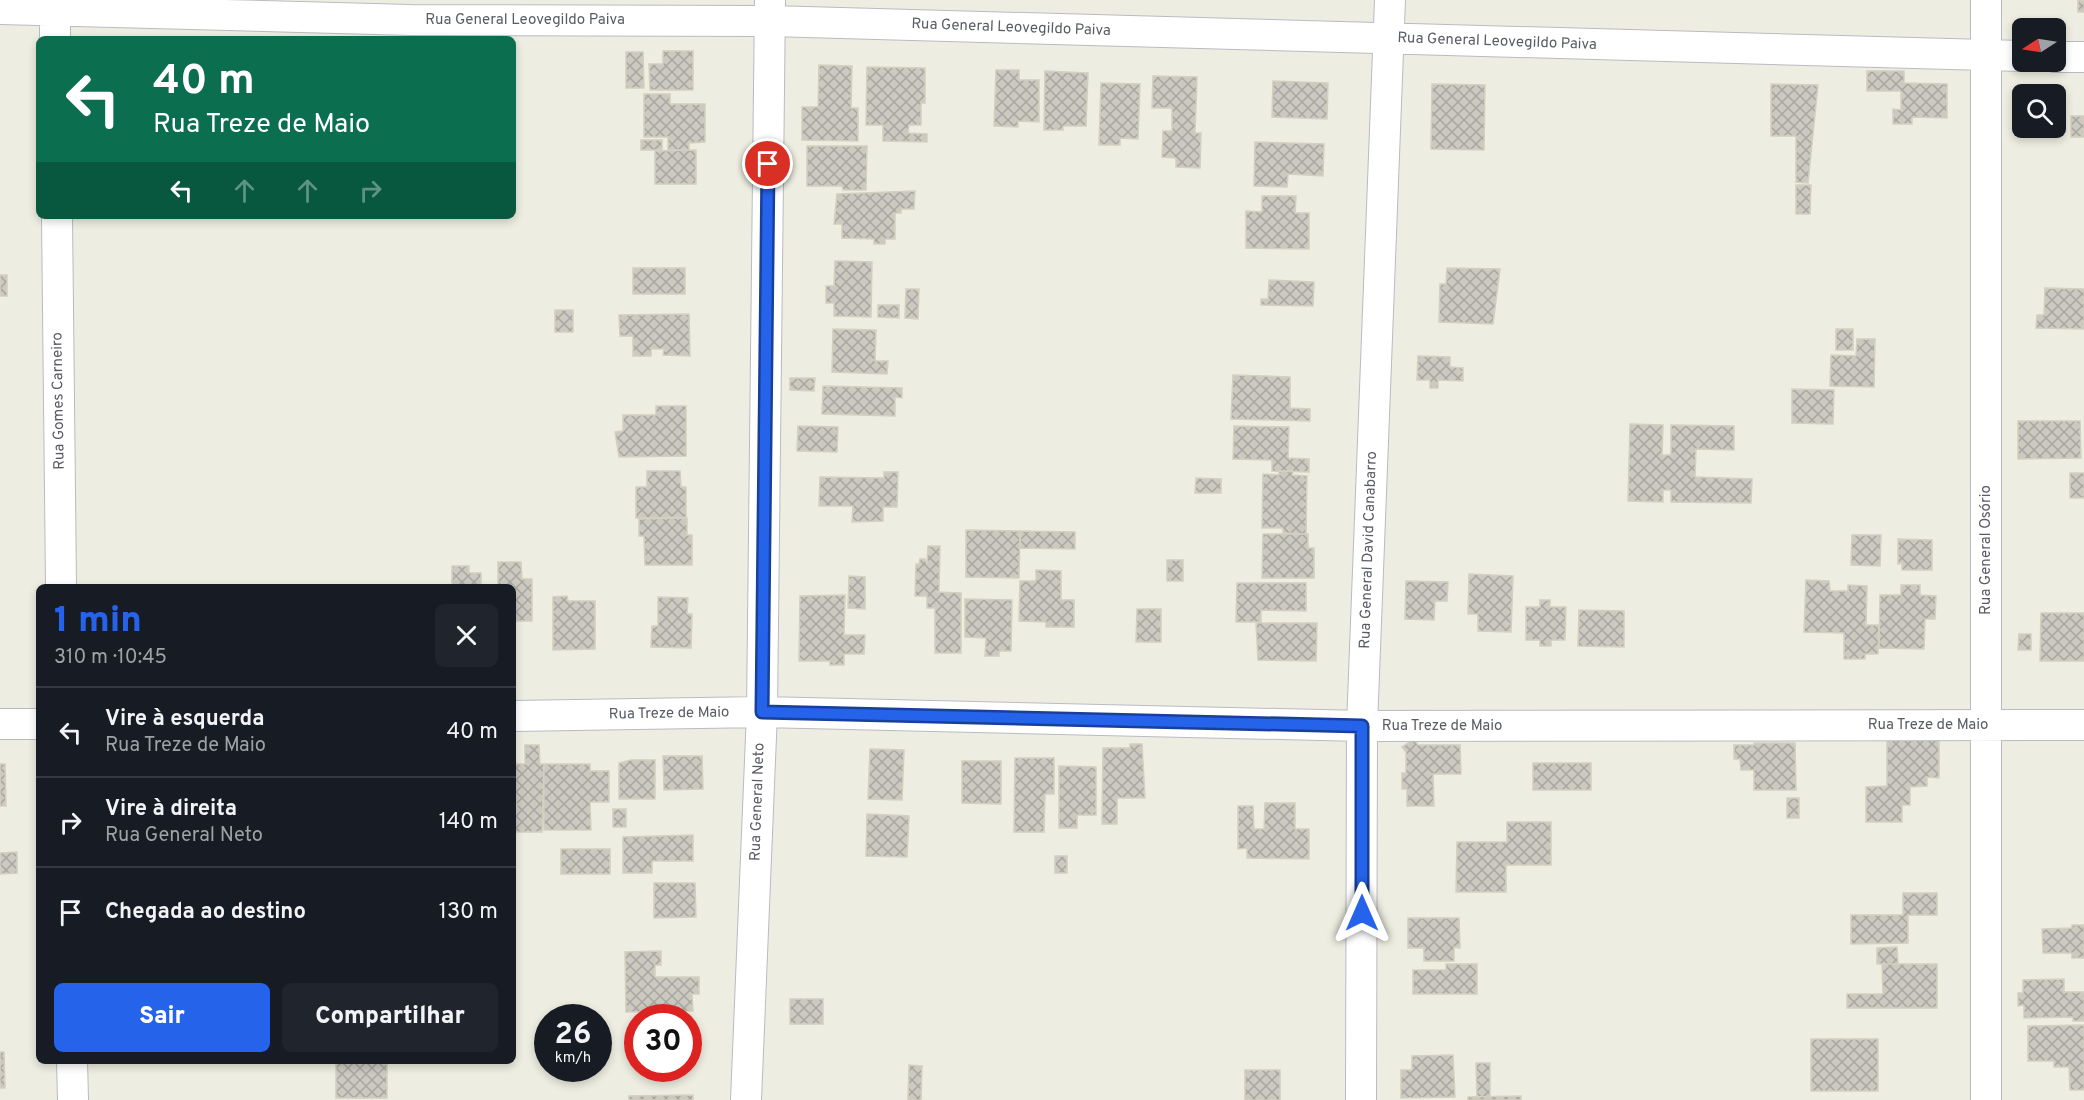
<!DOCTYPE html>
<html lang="pt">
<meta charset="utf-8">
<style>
body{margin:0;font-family:Overpass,sans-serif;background:#20242c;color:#f1f3f6;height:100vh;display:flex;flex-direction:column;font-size:22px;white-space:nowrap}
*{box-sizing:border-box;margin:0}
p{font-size:20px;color:#9ea1a6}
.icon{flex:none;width:33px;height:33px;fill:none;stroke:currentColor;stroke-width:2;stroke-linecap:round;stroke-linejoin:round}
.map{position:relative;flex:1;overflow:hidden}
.details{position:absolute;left:36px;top:584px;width:480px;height:480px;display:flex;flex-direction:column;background:#171b24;border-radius:9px;box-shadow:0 3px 9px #0003}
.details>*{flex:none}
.top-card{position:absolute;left:36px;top:36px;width:480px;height:183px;border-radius:9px;box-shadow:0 3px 9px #0003;background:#0b6e4f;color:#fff;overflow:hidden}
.needle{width:39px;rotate:258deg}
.tools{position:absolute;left:2012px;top:18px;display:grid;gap:12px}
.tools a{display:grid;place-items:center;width:54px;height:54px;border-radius:9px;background:#171b24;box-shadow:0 3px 9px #0003;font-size:30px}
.speed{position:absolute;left:534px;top:1004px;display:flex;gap:12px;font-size:30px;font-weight:700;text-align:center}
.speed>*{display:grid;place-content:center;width:78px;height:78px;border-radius:50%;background:#171b24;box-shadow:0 3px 9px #0003;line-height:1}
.speed small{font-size:15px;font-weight:400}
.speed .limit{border:9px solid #d22;background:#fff;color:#111}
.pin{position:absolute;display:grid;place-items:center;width:51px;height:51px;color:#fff;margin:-26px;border:3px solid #fff;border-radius:50%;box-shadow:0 2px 6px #0007}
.me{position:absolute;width:66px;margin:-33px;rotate:0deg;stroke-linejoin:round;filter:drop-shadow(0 0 4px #0008)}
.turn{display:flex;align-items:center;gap:21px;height:126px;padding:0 18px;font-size:27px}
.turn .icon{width:78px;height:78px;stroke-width:2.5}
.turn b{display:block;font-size:42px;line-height:51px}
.lanes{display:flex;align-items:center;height:57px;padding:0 18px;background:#0003;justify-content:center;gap:30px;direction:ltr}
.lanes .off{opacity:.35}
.round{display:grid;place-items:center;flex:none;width:63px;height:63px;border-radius:9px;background:#20242c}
.summary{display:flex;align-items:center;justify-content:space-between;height:102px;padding:0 18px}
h1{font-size:36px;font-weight:800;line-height:45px;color:#2563eb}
.button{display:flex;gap:12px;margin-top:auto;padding:12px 18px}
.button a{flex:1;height:69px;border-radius:9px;background:#2563eb;color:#fff;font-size:24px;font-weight:800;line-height:69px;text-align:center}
.button a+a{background:#20242c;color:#f1f3f6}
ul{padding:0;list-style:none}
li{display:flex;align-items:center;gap:18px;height:90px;padding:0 18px;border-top:2px solid #363941}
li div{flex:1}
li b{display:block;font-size:22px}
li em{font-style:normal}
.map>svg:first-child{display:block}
.building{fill:url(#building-cross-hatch);stroke:#d3d0bf;stroke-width:1.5}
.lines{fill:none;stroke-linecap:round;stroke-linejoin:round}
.minor-casing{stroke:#b9bbc2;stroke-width:32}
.minor{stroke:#fff;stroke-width:30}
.route-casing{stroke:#184099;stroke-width:15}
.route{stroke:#2563eb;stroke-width:10}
.labels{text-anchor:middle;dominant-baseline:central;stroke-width:6;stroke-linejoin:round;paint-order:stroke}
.street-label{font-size:15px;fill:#5a5c64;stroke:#fff}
</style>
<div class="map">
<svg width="2084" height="1100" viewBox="0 0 2084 1100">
<defs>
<pattern id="building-cross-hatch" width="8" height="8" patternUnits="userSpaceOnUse" patternTransform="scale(1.5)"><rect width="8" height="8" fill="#cbc9c0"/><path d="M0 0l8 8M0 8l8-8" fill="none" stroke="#a8a6a0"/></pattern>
</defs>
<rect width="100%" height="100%" fill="#eeede1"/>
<path class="building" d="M 2078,0 L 2084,0 L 2084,12 L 2078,12 Z
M 663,51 L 693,51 L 693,90 L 650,90 L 649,64 L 663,64 Z
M 626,52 L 643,52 L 644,88 L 626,88 Z
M 819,65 L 852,66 L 851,108 L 858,108 L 858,141 L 802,140 L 802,107 L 818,107 Z
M 867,67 L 925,68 L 925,103 L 921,103 L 921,125 L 909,125 L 908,133 L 927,134 L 927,142 L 883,141 L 883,125 L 866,125 Z
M 996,70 L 1019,70 L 1019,80 L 1039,80 L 1039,122 L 1018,121 L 1018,127 L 994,126 Z
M 1045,71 L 1088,73 L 1086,126 L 1063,126 L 1063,130 L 1044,130 Z
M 1867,71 L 1904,71 L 1904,83 L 1947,84 L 1947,118 L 1912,117 L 1912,124 L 1893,124 L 1893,109 L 1901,110 L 1901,91 L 1867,91 Z
M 1153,76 L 1197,77 L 1195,133 L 1201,133 L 1200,168 L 1176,167 L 1176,158 L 1162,157 L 1163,131 L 1172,131 L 1172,108 L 1152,108 Z
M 1273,81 L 1328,83 L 1327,119 L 1272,117 Z
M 1101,83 L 1140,84 L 1138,139 L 1120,138 L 1120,145 L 1099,145 Z
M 1432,84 L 1485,85 L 1484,150 L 1431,149 Z
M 1771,84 L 1818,85 L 1808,183 L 1796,182 L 1796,136 L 1771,136 Z
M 644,94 L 670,94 L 670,104 L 705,104 L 705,142 L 689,143 L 689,150 L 668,150 L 668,137 L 644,137 Z
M 2071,116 L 2084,116 L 2084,137 L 2071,137 Z
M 641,140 L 662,140 L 662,150 L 641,150 Z
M 1255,142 L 1324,144 L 1323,176 L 1288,174 L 1287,187 L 1254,186 Z
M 807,146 L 867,146 L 866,190 L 843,190 L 842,186 L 807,186 Z
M 696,150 L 696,184 L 655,184 L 655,151 Z
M 1796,185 L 1811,185 L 1810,214 L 1796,214 Z
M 915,191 L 914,209 L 901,209 L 901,213 L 895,213 L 895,239 L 885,239 L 885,244 L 874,244 L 874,239 L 842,238 L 842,224 L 834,224 L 837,194 Z
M 1262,196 L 1296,196 L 1295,213 L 1309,213 L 1309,249 L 1246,248 L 1246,211 L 1262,212 Z
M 835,261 L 872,262 L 871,317 L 834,316 L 834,303 L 826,303 L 826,286 L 834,286 Z
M 633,268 L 685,268 L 685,294 L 633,294 Z
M 1447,268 L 1500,269 L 1493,324 L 1439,322 L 1440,284 L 1446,284 Z
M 0,275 L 7,275 L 7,296 L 0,296 Z
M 1269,280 L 1314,282 L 1313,306 L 1261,305 L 1261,299 L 1268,299 Z
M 2045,288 L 2084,289 L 2084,329 L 2036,328 L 2037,315 L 2044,315 Z
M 906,289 L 919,289 L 918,319 L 905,318 Z
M 878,305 L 899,305 L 899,318 L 878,317 Z
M 555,310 L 573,310 L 573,332 L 555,332 Z
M 689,314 L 690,356 L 663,355 L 664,349 L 651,349 L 651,356 L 633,356 L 633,336 L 620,336 L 619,315 Z
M 833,329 L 876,330 L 875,361 L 888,361 L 887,374 L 832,372 Z
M 1836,329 L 1853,329 L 1853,350 L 1836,350 Z
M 1857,339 L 1875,339 L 1874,387 L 1830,386 L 1831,355 L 1856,356 Z
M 1418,356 L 1450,357 L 1450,367 L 1463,368 L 1463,381 L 1438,380 L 1438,388 L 1430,388 L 1430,380 L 1417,380 Z
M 1233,375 L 1290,377 L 1290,408 L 1310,409 L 1310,421 L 1231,419 Z
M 790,378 L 815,378 L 814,391 L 790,390 Z
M 823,386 L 902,388 L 902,398 L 895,397 L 895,416 L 822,414 Z
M 1792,389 L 1834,390 L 1833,424 L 1792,423 Z
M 656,406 L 686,406 L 686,456 L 619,457 L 615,432 L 623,431 L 623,415 L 656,415 Z
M 2018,421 L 2080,421 L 2081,458 L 2018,459 Z
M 1630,424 L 1663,425 L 1662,455 L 1671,455 L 1671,425 L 1734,426 L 1734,450 L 1696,449 L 1695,477 L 1752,479 L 1751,503 L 1671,502 L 1671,490 L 1663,490 L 1663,502 L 1628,501 Z
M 798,426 L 838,427 L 837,452 L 797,451 Z
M 1234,426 L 1289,427 L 1288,458 L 1309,459 L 1309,472 L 1272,471 L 1272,460 L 1233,459 Z
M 647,471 L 680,471 L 681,487 L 686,487 L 686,517 L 636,518 L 636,487 L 647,487 Z
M 1279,471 L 1293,471 L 1292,475 L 1307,476 L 1306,534 L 1283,533 L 1283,528 L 1262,528 L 1263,474 L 1279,475 Z
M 884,472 L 898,472 L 897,507 L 883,507 L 883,521 L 852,522 L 853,506 L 819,506 L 820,477 L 884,478 Z
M 2070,473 L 2084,473 L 2084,498 L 2070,498 Z
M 1196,478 L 1221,479 L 1221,493 L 1195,493 Z
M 687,518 L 687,535 L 692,535 L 692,565 L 645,565 L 644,536 L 639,536 L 639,519 Z
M 966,530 L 1020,531 L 1019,578 L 966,577 Z
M 1021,531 L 1075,532 L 1075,549 L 1020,548 Z
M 1263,534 L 1308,534 L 1308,548 L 1314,548 L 1314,578 L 1262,578 Z
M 1852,535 L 1881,535 L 1880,566 L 1851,565 Z
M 1898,539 L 1932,540 L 1932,570 L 1902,570 L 1902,563 L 1898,564 Z
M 928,546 L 940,546 L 939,591 L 936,592 L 961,593 L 961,653 L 935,653 L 935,608 L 927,608 L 927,596 L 915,596 L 916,564 L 919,564 L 920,559 L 925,559 L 927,564 Z
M 1167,560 L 1183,560 L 1183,581 L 1167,581 Z
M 498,562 L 521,562 L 522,579 L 532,579 L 532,621 L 513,621 L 513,586 L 498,586 Z
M 452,566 L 469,566 L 469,573 L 481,573 L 481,586 L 452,586 Z
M 1036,570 L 1061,571 L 1061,600 L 1074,600 L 1074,627 L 1046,627 L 1046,622 L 1019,621 L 1020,581 L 1036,581 Z
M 1469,574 L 1513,576 L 1511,632 L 1478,631 L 1478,614 L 1468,614 Z
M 849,576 L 865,577 L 865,609 L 848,608 Z
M 1806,580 L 1829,581 L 1830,591 L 1848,591 L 1848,585 L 1867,586 L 1866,625 L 1879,625 L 1878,654 L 1865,654 L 1865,659 L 1844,659 L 1844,633 L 1804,632 Z
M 1406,581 L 1448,582 L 1447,601 L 1435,601 L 1434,620 L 1405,619 Z
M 1237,583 L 1306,583 L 1306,611 L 1261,610 L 1261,622 L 1236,622 Z
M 1901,585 L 1920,585 L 1920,595 L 1936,596 L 1935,619 L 1925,619 L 1924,649 L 1879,648 L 1880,595 L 1901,595 Z
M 845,595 L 844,635 L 865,635 L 864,654 L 844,654 L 844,665 L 830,665 L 830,661 L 799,661 L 800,596 Z
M 567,596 L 568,601 L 595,601 L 595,649 L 553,650 L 553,597 Z
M 658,597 L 688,598 L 687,614 L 692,614 L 691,648 L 651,647 L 652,626 L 658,626 Z
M 965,599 L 1012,600 L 1011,651 L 999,651 L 999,656 L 985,656 L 986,638 L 965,637 Z
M 1540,600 L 1550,600 L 1550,607 L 1566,607 L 1565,640 L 1551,640 L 1551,646 L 1540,646 L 1540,640 L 1526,640 L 1526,607 L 1540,607 Z
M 1137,609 L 1161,609 L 1161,642 L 1136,642 Z
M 1579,610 L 1624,611 L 1624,647 L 1578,646 Z
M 2041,613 L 2084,613 L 2084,661 L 2040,661 Z
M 1256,623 L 1317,623 L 1316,661 L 1258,660 Z
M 2019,634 L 2031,634 L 2031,650 L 2018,650 Z
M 1887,731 L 1939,731 L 1939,778 L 1927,777 L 1927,786 L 1910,787 L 1910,805 L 1902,805 L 1902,822 L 1866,822 L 1866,787 L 1887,786 Z
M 1414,739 L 1418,745 L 1460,745 L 1461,774 L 1433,774 L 1434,806 L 1407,806 L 1407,789 L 1402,789 L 1402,773 L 1406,773 L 1406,752 L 1402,747 Z
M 1754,743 L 1795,743 L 1796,790 L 1754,790 L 1754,770 L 1741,770 L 1740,759 L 1734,759 L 1734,745 L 1754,745 Z
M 1130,744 L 1142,744 L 1145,798 L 1117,798 L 1117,824 L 1102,824 L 1103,748 L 1130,748 Z
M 525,745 L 539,745 L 540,764 L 544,764 L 542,832 L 513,832 L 517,804 L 513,804 L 513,764 L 525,764 Z
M 870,749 L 904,750 L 902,800 L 868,799 Z
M 663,756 L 702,756 L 703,789 L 664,790 Z
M 1015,758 L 1054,758 L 1054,794 L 1045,794 L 1044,832 L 1014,832 Z
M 631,760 L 655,760 L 655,799 L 619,799 L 619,763 Z
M 962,761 L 1001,761 L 1001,804 L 962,803 Z
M 1533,763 L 1591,763 L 1591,790 L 1533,790 Z
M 0,764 L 5,764 L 6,806 L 0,806 Z
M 544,764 L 590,764 L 590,771 L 609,771 L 609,802 L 590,802 L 591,830 L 544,830 Z
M 1059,766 L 1096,767 L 1096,815 L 1077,815 L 1077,828 L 1059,828 Z
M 1787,798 L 1799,798 L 1799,818 L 1787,818 Z
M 1265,803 L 1295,803 L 1295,829 L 1309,829 L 1309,859 L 1247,858 L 1247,848 L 1238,849 L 1238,806 L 1253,806 L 1254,829 L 1264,829 Z
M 613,809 L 626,809 L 626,827 L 613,827 Z
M 867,814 L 909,816 L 907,857 L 866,856 Z
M 1507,822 L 1551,822 L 1551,865 L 1506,865 L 1506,892 L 1456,892 L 1457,842 L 1507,842 Z
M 693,835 L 693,861 L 652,861 L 652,873 L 623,873 L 623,837 Z
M 561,849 L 610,849 L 610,874 L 561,874 Z
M 17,852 L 17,873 L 0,874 L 0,853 Z
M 1055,856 L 1067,856 L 1067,873 L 1055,873 Z
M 654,883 L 695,883 L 696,917 L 654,918 Z
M 1903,893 L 1937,893 L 1937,915 L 1908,915 L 1908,943 L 1851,944 L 1851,915 L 1903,915 Z
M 1408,918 L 1459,918 L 1460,948 L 1454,947 L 1454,961 L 1424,961 L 1424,948 L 1408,948 Z
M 2072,925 L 2084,925 L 2084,958 L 2072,958 L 2072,953 L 2043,953 L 2042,929 L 2072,928 Z
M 1897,947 L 1898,964 L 1877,964 L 1877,948 Z
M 661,951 L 661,965 L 655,965 L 655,977 L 699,977 L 699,994 L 692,994 L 693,1011 L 626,1012 L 625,952 Z
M 1446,964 L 1477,964 L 1477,994 L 1413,994 L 1413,970 L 1446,970 Z
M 1882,964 L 1937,964 L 1937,1008 L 1847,1008 L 1847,994 L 1883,994 Z
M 2064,979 L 2064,992 L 2084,992 L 2084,1021 L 2073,1021 L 2073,1017 L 2024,1018 L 2024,1005 L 2018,1006 L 2018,993 L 2023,993 L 2023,980 Z
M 790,999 L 823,999 L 823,1024 L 790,1024 Z
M 2084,1025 L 2084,1090 L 2070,1090 L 2069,1067 L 2054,1067 L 2054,1061 L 2028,1061 L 2028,1026 Z
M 1811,1039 L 1878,1039 L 1878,1091 L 1811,1091 Z
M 0,1052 L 4,1052 L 5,1088 L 0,1088 Z
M 1453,1055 L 1455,1097 L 1401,1098 L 1401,1070 L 1412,1070 L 1412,1056 Z
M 336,1060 L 387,1060 L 387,1098 L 336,1098 Z
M 1476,1063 L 1490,1063 L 1490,1097 L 1477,1097 Z
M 909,1065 L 922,1066 L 921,1100 L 908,1100 Z
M 1245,1070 L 1280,1070 L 1280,1100 L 1245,1100 Z
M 693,1095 L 693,1100 L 629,1100 L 629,1096 Z
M 1521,1096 L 1521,1100 L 1468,1100 L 1468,1097 Z"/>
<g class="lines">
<defs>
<path id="minor" d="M 55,0 L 55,39
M 0,9 L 410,20 L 770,21 L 2022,56
M 2055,57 L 2084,57
M 57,216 L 61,586
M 513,716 L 762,712 L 1362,726 L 2084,725
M 0,724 L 39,724
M 72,1060 L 73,1100
M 746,1100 L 762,712 L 770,0
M 1361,1100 L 1362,726 L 1390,0
M 1986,1100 L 1986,0"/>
</defs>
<use href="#minor" class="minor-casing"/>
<use href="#minor" class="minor"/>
</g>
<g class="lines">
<defs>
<path id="route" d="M 768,164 L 762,712 L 1362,726 L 1362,913"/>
</defs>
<use href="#route" class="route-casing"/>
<use href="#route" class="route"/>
</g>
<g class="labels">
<g class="street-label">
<text x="525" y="20">Rua General Leovegildo Paiva</text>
<text transform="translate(1011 28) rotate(2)">Rua General Leovegildo Paiva</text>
<text transform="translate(1497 42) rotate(2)">Rua General Leovegildo Paiva</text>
<text transform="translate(59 401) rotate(-91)">Rua Gomes Carneiro</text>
<text transform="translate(1369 550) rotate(-88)">Rua General David Canabarro</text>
<text transform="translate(1986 550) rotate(-90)">Rua General Osório</text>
<text transform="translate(669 714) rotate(-1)">Rua Treze de Maio</text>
<text x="1928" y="725">Rua Treze de Maio</text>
<text x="1442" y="726">Rua Treze de Maio</text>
<text transform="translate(758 802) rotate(-88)">Rua General Neto</text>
</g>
</g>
</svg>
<div class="tools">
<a><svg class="needle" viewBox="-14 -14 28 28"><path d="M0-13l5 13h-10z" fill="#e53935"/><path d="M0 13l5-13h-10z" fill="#9ea1a6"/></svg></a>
<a><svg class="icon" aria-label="search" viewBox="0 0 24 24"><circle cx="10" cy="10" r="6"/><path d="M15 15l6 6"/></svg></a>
</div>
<div class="speed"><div>26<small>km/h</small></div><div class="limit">30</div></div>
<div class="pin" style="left:768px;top:164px;background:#d93025"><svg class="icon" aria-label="arrive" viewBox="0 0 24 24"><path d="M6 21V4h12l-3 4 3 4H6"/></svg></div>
<svg class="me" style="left:1362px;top:913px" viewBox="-20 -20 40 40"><path d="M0-17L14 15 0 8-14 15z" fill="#2563eb" stroke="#fff" stroke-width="4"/></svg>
<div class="top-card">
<div class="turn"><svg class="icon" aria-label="left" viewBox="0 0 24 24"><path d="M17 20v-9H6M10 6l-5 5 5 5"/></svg><div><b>40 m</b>Rua Treze de Maio</div></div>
<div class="lanes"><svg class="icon" aria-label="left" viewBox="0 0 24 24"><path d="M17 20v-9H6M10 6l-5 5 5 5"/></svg><svg class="icon off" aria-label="ahead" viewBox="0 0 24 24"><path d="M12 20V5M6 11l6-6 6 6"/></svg><svg class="icon off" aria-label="ahead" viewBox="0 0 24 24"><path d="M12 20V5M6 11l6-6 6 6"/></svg><svg class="icon off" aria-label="right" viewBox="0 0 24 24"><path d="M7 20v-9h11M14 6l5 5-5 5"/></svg></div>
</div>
<section class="details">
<div class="summary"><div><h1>1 min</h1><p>310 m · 10:45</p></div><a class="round"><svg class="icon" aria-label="close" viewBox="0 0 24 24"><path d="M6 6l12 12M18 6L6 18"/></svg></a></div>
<ul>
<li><svg class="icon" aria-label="left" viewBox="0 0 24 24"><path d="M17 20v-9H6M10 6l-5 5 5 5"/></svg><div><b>Vire à esquerda</b><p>Rua Treze de Maio</p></div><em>40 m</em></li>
<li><svg class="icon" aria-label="right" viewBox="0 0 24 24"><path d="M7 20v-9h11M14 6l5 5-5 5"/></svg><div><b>Vire à direita</b><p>Rua General Neto</p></div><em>140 m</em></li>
<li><svg class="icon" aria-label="arrive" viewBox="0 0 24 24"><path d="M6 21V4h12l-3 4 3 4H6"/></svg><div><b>Chegada ao destino</b></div><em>130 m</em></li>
</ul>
<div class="button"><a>Sair</a><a>Compartilhar</a></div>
</section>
</div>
